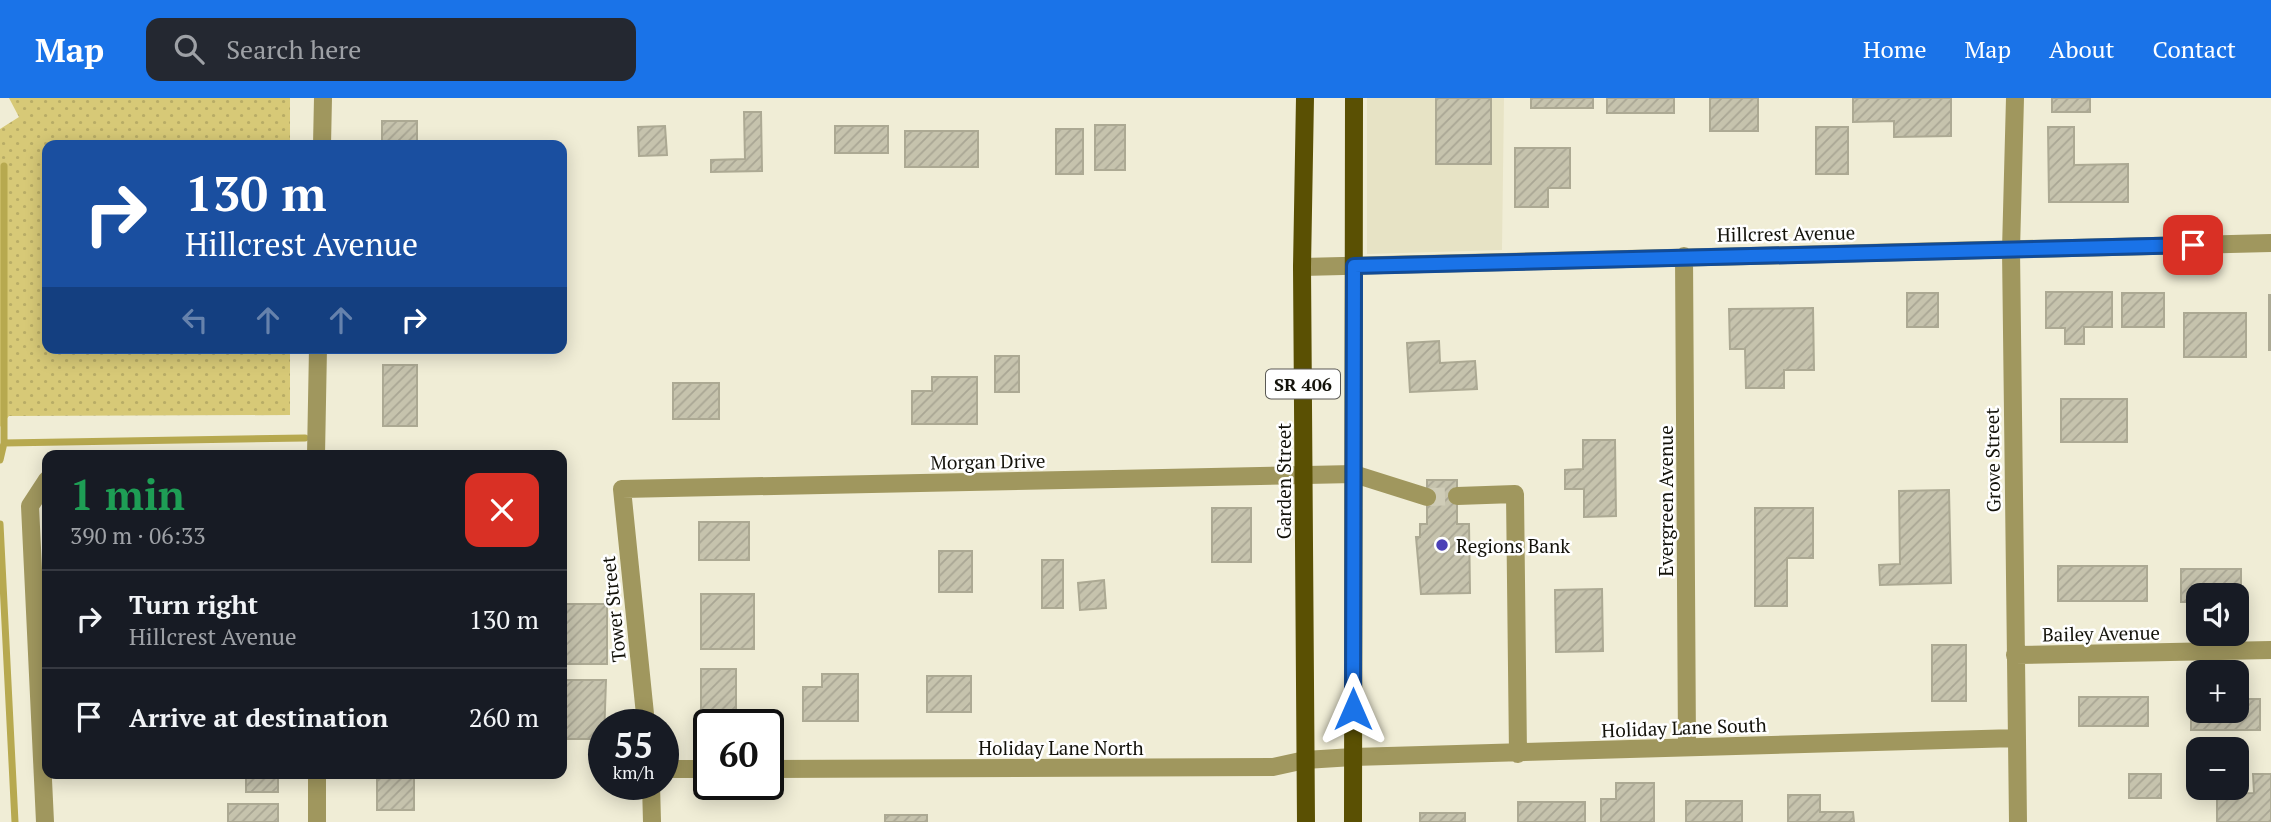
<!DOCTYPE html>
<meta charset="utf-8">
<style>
body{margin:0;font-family:"PT Serif",serif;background:#242831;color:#f1f3f6;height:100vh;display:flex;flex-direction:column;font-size:26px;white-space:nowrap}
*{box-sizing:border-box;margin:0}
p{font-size:23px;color:#9ea1a6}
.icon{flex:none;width:38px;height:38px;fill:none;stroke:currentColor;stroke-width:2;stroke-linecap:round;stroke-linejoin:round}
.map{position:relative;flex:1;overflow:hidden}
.panel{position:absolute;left:42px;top:352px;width:525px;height:329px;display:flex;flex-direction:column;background:#171b24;border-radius:14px;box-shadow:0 4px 18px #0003}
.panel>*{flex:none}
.hud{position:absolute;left:42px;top:42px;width:525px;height:214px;border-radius:14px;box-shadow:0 4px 18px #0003;background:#1a4fa0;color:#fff;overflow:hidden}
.buttons{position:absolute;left:2186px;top:485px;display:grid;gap:14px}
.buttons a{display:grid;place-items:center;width:63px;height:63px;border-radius:14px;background:#171b24;box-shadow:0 4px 18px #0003;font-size:35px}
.speed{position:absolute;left:588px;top:611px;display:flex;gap:14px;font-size:35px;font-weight:700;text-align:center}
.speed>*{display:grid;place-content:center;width:91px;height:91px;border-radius:50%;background:#171b24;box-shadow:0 4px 18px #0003;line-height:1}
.speed small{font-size:18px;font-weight:400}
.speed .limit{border:4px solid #111;border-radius:10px;background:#fff;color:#111}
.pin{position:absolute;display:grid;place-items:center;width:60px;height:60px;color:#fff;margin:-30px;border-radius:14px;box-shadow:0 4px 10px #0006}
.me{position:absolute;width:77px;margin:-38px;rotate:0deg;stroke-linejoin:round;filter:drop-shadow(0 0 5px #0008)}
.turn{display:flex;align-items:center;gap:24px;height:147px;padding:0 28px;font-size:32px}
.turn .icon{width:91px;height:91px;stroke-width:2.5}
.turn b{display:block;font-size:49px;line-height:60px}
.lanes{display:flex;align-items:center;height:66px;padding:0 28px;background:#0003;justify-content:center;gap:35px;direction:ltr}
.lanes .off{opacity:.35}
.round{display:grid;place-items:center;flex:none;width:74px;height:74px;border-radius:14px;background:#242831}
.summary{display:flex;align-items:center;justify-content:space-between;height:119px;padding:0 28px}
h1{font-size:42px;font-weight:800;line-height:52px;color:#1e9e55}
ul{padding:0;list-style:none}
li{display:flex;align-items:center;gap:21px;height:98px;padding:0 28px;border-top:2px solid #363941}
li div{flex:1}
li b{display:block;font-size:26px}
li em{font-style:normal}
header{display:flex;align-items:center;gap:42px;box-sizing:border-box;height:98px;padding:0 35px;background:#1a73e8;color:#fff}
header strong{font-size:33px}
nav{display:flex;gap:38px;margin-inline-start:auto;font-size:24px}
.search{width:490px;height:63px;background:#242831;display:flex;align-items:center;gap:18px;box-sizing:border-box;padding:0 24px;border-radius:14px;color:#9ea1a6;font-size:26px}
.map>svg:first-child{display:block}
.built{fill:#e7e3c5}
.green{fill:url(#green-dots)}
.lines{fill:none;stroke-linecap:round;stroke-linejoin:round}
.stream{stroke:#b7a94f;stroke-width:7}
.building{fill:url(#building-hatch);stroke:#aca993;stroke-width:2}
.minor-tunnel{stroke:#cfccb7;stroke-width:18;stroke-dasharray:18 9;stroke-linecap:butt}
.minor{stroke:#a0975e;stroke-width:18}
.major{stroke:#5a5003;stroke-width:18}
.route-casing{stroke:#114b97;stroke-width:18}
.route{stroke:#1a73e8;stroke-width:12}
.poi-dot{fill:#4b40b7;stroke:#fff;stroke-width:2.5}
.labels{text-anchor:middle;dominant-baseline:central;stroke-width:5;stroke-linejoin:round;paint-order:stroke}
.shield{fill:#fff;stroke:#5a5954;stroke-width:2}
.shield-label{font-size:18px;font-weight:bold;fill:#13120a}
.street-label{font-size:19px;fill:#13120a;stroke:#fff}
.poi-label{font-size:19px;fill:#13120a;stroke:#fff;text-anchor:start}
</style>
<header>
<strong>Map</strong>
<div class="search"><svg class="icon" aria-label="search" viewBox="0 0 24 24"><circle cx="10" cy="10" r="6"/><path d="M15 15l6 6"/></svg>Search here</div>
<nav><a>Home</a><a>Map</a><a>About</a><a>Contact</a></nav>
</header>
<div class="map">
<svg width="2271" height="724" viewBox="0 0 2271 724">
<defs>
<pattern id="green-dots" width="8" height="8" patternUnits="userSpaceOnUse" patternTransform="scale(1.75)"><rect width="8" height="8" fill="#d7c977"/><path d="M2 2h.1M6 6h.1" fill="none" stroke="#b8ac66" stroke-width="1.8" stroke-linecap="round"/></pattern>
<pattern id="building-hatch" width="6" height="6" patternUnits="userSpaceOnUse" patternTransform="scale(1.75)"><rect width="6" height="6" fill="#c6c3ad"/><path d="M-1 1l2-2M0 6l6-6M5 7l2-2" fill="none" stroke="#a9a694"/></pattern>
</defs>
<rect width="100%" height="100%" fill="#f0edd6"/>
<path class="built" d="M 1367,0 L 1504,0 L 1502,152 L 1367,156 Z"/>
<path class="green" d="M 9,0 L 290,0 L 290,47 L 47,47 L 47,250 L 290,250 L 290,317 L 9,318 L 0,329 L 0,31 L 19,19 Z"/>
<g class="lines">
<path class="stream" d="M 4,345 L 4,68
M 0,362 L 4,345 L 305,340
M 0,426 L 15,724"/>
</g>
<path class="building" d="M 1436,0 L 1491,0 L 1491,66 L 1436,66 Z
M 1531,0 L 1593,0 L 1593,10 L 1531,10 Z
M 1607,0 L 1674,0 L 1674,15 L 1607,15 Z
M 1710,0 L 1758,0 L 1758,33 L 1710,33 Z
M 1853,0 L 1951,0 L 1951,38 L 1894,39 L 1894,23 L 1853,24 Z
M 2052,0 L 2090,0 L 2090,14 L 2052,14 Z
M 744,14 L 761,14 L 762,73 L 711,74 L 711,62 L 745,61 Z
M 382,23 L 417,23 L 417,47 L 382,47 Z
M 1095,27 L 1125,27 L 1125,72 L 1095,72 Z
M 665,28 L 667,57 L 639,58 L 638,29 Z
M 835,28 L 888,28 L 888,55 L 835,55 Z
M 1816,29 L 1848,29 L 1848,76 L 1816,76 Z
M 2048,29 L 2074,29 L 2074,67 L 2128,66 L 2128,104 L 2049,104 Z
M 1056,31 L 1083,31 L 1083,76 L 1056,76 Z
M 905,33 L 978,33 L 978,69 L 905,69 Z
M 1515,50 L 1570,50 L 1570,90 L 1548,90 L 1548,109 L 1515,109 Z
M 2046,194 L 2112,194 L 2112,229 L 2084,229 L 2084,246 L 2065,246 L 2065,230 L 2046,230 Z
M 1907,195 L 1938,195 L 1938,229 L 1907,229 Z
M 2122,195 L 2164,195 L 2164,229 L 2122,229 Z
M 2269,197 L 2271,197 L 2271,252 L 2269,252 Z
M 1813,210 L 1814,272 L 1784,272 L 1784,290 L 1746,290 L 1745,251 L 1730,251 L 1729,211 Z
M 2184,215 L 2246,215 L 2246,259 L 2184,259 Z
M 1439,243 L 1440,265 L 1475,263 L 1477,291 L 1410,294 L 1407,245 Z
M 995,258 L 1019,258 L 1019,294 L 995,294 Z
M 383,267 L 417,267 L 417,328 L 383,328 Z
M 932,279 L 977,279 L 977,326 L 912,326 L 912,293 L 932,293 Z
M 673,285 L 719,285 L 719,321 L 673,321 Z
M 2061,301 L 2127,301 L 2127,344 L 2061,344 Z
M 1583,342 L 1615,342 L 1616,418 L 1584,419 L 1584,391 L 1565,391 L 1565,372 L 1583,371 Z
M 1427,382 L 1457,382 L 1457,426 L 1469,426 L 1470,495 L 1421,496 L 1416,439 L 1420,439 L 1420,426 L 1427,426 Z
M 1949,392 L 1951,485 L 1880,487 L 1879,467 L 1900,466 L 1899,393 Z
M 1212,410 L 1251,410 L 1251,464 L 1212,464 Z
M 1755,410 L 1813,410 L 1813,460 L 1787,460 L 1787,508 L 1755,508 Z
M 699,424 L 749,424 L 749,462 L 699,462 Z
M 939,453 L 972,453 L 972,494 L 939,494 Z
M 1042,462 L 1063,462 L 1063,510 L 1042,510 Z
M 2058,468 L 2147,468 L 2147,503 L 2058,503 Z
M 2181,471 L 2241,471 L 2241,504 L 2236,504 L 2236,497 L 2198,497 L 2198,504 L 2181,504 Z
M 1104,482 L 1106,510 L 1080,512 L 1078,485 Z
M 1602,491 L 1603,553 L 1556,554 L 1555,492 Z
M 701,496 L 754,496 L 754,551 L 701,551 Z
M 565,506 L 607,506 L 607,566 L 565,566 Z
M 1932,547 L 1966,547 L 1966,603 L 1932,603 Z
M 701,571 L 736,571 L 736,626 L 701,628 Z
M 822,576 L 858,576 L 858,623 L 803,623 L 803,589 L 822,589 Z
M 927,578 L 971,578 L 971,614 L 927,614 Z
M 562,582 L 606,582 L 604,641 L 562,641 Z
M 2079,599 L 2148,599 L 2148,628 L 2079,628 Z
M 2191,601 L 2198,601 L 2198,612 L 2236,612 L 2236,601 L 2260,601 L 2260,632 L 2191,632 Z
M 246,676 L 278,676 L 278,694 L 246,694 Z
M 377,676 L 414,676 L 414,712 L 377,712 Z
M 2129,676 L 2161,676 L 2161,700 L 2129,700 Z
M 2253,676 L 2271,676 L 2271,724 L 2217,724 L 2217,696 L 2254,695 Z
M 1616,685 L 1654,685 L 1654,724 L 1601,724 L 1601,701 L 1616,701 Z
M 1788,697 L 1820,697 L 1820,714 L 1853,714 L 1854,724 L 1788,724 Z
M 1686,703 L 1742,703 L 1742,724 L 1686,724 Z
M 1518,704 L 1585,704 L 1585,724 L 1518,724 Z
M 228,706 L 278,706 L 278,724 L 228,724 Z
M 1420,715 L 1465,715 L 1465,724 L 1420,724 Z
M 885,717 L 927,717 L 927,724 L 885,724 Z"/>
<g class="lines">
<path class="minor-tunnel" d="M 1427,399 L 1457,398"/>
<path class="minor" d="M 2015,0 L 2011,152 L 2018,724
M 322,47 L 323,0
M 1684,158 L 1687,649
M 1302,169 L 2271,145
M 316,357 L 318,250
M 1457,398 L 1515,396 L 1518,656
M 2015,557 L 2271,552
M 646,626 L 622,391 L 1354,376 L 1427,399
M 663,671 L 709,671
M 768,671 L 1273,669 L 1305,662 L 1353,659 L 2017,640
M 317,676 L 317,724
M 651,686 L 652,724
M 45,724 L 30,408 L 47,382"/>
<path class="major" d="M 1305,0 L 1302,169 L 1306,724
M 1353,724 L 1354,0"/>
</g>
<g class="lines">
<defs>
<path id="route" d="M 1353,611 L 1354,168 L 2193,147"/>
</defs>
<use href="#route" class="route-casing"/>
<use href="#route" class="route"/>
</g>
<circle class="poi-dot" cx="1442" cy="447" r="7"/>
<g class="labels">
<rect class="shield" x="1266" y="271.5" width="74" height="29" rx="5"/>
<g class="shield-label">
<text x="1303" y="286">SR 406</text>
</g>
<g class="street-label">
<text transform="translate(1786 135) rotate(-1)">Hillcrest Avenue</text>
<text transform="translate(1992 362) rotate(-91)">Grove Street</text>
<text transform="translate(988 363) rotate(-1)">Morgan Drive</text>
<text transform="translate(1283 383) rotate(-90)">Garden Street</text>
<text transform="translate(1665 403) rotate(-90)">Evergreen Avenue</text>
<text transform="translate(613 511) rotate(-96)">Tower Street</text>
<text transform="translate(2101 535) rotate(-1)">Bailey Avenue</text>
<text transform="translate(1684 629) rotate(-2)">Holiday Lane South</text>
<text x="1061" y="649">Holiday Lane North</text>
</g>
<g class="poi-label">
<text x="1456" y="447">Regions Bank</text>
</g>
</g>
</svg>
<div class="buttons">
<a><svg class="icon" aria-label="sound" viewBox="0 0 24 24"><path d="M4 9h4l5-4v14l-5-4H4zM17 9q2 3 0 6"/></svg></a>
<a>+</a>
<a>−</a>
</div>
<div class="speed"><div>55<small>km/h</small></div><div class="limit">60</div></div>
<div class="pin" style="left:2193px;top:147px;background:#d93025"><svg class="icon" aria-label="arrive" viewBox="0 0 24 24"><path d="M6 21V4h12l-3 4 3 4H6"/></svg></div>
<svg class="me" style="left:1353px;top:611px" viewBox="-20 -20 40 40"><path d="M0-17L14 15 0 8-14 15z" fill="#1a73e8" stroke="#fff" stroke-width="4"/></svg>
<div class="hud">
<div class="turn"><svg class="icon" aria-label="right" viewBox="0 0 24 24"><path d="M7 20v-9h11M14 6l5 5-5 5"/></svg><div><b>130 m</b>Hillcrest Avenue</div></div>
<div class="lanes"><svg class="icon off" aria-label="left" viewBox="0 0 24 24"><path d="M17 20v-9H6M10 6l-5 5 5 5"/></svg><svg class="icon off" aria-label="ahead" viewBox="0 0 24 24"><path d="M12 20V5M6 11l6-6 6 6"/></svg><svg class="icon off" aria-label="ahead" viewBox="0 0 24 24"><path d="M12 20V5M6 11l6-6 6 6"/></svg><svg class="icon" aria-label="right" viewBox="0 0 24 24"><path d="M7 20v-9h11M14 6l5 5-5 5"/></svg></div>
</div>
<section class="panel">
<div class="summary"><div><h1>1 min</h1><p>390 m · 06:33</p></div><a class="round" style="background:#d93025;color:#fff"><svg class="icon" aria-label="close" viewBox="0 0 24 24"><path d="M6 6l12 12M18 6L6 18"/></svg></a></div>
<ul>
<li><svg class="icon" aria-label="right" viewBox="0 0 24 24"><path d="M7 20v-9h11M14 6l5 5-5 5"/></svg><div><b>Turn right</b><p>Hillcrest Avenue</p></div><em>130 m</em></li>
<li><svg class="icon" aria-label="arrive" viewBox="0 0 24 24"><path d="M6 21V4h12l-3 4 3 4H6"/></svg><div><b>Arrive at destination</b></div><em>260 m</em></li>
</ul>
</section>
</div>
